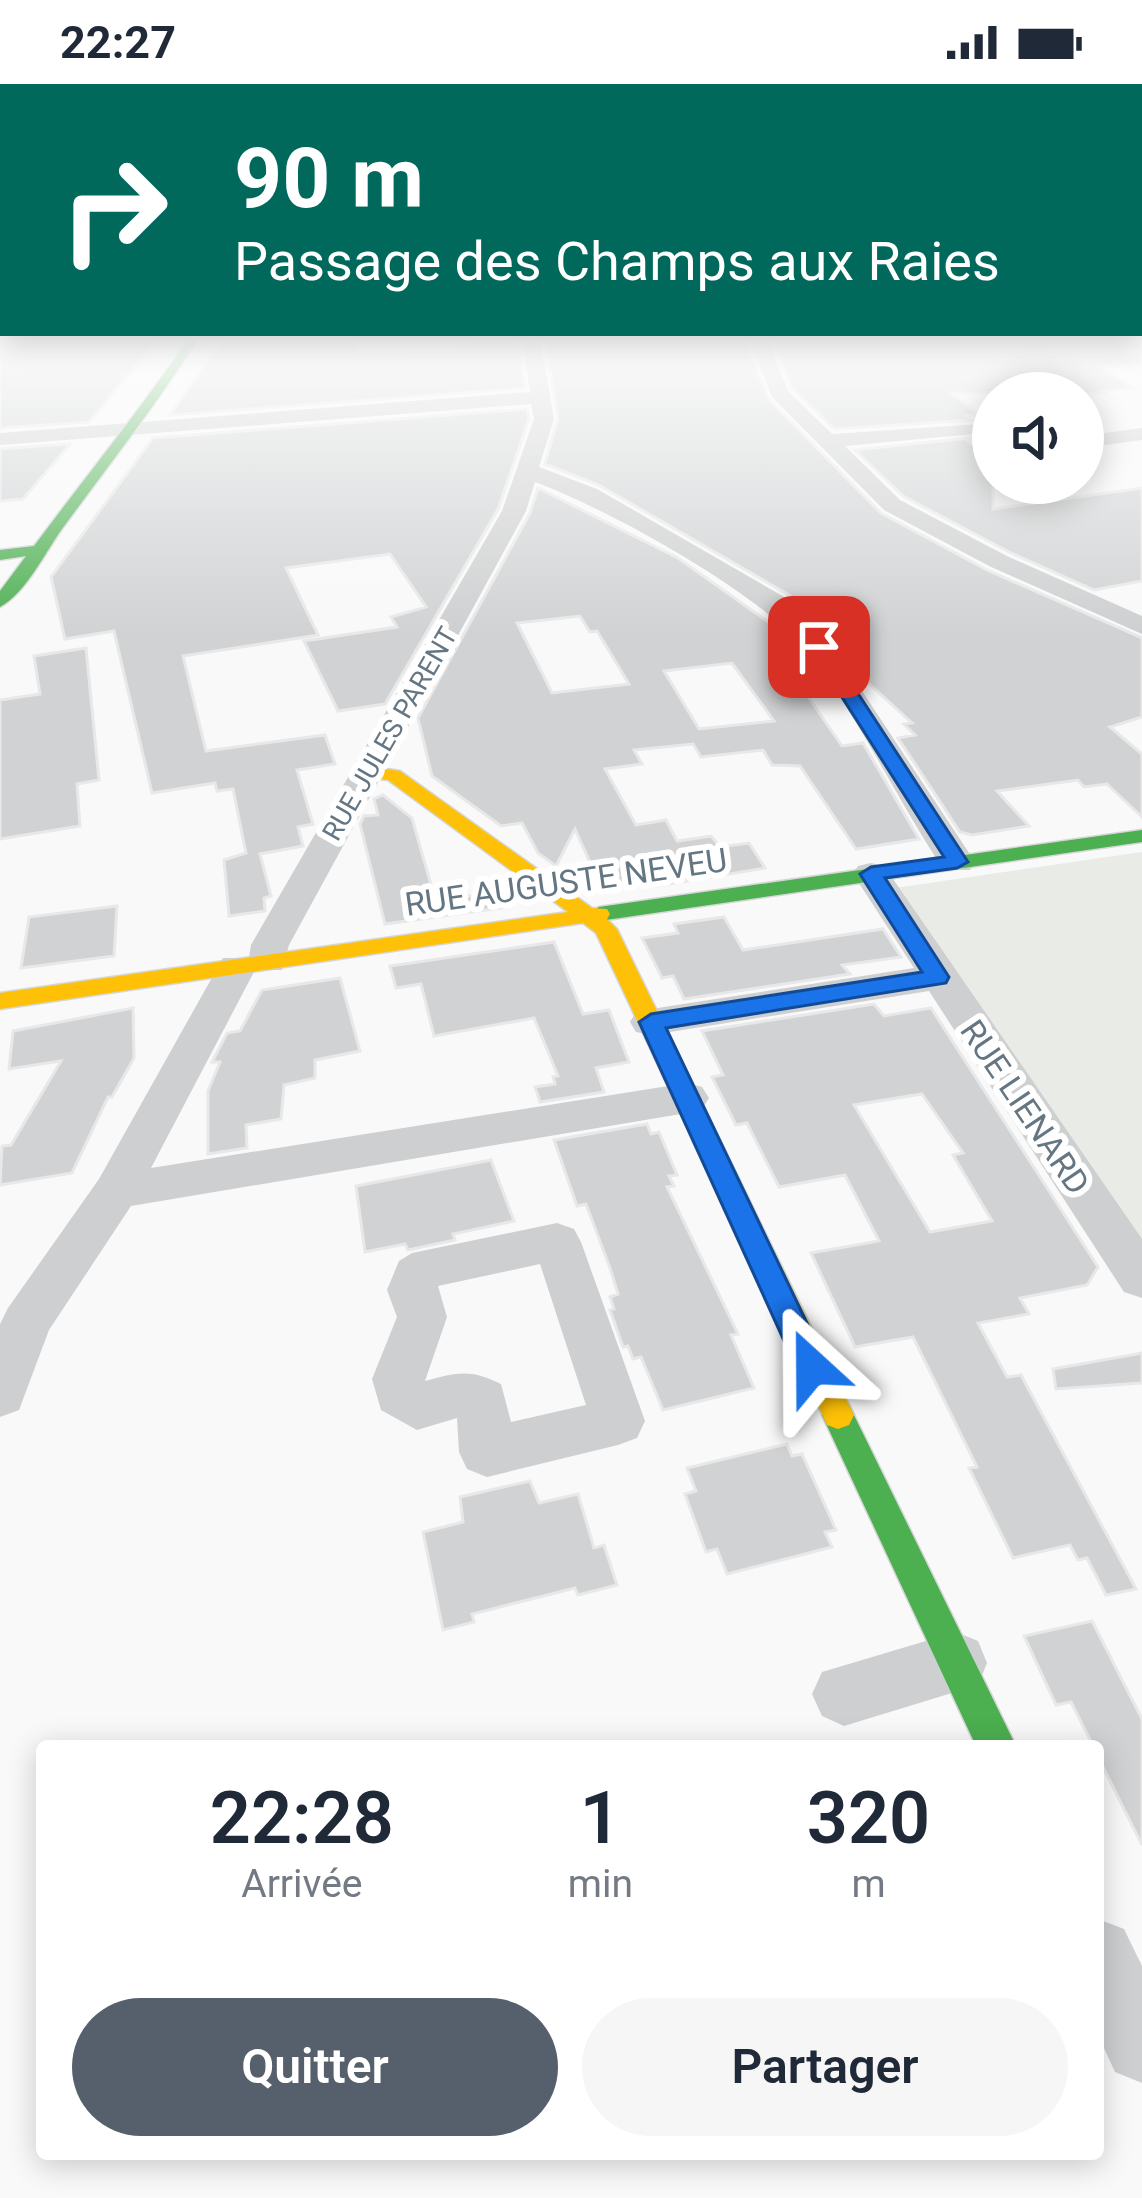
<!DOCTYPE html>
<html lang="fr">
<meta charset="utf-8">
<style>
body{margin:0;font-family:Roboto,sans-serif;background:#f6f6f7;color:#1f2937;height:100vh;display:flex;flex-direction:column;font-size:45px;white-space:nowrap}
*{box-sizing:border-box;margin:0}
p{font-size:39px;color:#747a83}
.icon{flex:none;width:66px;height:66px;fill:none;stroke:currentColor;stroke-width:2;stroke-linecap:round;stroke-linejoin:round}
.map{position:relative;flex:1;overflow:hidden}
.details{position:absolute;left:36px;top:1656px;width:1068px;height:420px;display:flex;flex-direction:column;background:#fff;border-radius:12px;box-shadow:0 6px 30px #0003}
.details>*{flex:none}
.hud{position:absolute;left:0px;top:0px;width:1143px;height:252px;box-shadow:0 6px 30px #0003;background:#00695c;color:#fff;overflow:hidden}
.controls{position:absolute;left:972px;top:288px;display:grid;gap:24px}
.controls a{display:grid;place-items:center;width:132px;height:132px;border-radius:50%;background:#fff;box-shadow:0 6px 30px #0003;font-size:60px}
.pin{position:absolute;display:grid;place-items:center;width:102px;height:102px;color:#fff;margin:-51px;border-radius:24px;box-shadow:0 6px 18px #0006}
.me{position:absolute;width:132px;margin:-66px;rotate:336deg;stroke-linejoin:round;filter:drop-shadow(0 0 9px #0008)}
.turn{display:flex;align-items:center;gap:42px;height:252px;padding:0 36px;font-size:54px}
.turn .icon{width:156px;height:156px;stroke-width:2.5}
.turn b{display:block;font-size:84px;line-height:102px}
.eta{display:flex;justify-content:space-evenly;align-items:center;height:204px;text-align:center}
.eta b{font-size:72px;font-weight:600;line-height:84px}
.button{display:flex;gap:24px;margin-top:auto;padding:24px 36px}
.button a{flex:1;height:138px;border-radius:72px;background:#56606c;color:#fff;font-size:48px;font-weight:600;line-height:138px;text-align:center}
.button a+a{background:#f6f6f7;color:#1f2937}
.status{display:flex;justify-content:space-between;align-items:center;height:84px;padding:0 60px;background:#fff;direction:ltr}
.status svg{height:33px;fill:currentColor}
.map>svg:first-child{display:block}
.green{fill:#e8ebe6}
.building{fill:#d0d2d3;stroke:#e8e8e8;stroke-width:3;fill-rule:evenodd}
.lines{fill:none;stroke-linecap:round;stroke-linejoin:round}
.fast-casing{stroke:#d5d6d7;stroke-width:3}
.slow-casing{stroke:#d5d6d7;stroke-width:3}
.street{fill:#cecfd0;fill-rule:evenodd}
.fast{fill:#4caf50;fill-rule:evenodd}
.slow{fill:#ffc107;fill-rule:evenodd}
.route{fill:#1a73e8;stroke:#114b97;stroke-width:3}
.labels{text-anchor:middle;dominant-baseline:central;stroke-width:12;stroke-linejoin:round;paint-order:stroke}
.far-street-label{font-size:27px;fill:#657683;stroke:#fff}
.street-label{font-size:33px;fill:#657683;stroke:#fff}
</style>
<div class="status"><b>22:27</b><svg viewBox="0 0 49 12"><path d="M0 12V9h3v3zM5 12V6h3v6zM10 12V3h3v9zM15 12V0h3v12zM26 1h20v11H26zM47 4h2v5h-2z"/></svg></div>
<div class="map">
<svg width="1142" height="2114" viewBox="0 0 1142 2114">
<rect width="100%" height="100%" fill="#f9f9f9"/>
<path class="green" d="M 1142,768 L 1142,1162 L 895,804 Z"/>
<path class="building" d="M 0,254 L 159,254 L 89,338 L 0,344 Z
M 225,254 L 356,254 L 356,268 L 469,265 L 468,254 L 518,254 L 525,304 L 170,331 Z
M 544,254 L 745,254 L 769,316 L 881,429 L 987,486 L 1142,554 L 1142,633 L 1110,643 L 1142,670 L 1142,733 L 1107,700 L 1084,703 L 1078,696 L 997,707 L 1029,742 L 972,751 L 960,748 L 898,654 L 915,651 L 904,640 L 912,639 L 852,584 L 832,554 L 789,511 L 599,401 L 545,380 L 558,334 Z
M 772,254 L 1115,254 L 1142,273 L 1142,281 L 1101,283 L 1132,304 L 1103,307 L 1106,309 L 952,309 L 979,331 L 966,332 L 972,336 L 834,345 L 792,304 Z
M 527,325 L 529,335 L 498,425 L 385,620 L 338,627 L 304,557 L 397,543 L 391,533 L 426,523 L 390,470 L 286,484 L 318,551 L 183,572 L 206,667 L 325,651 L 335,680 L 297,686 L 313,740 L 298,743 L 303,762 L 260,770 L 271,812 L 264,814 L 265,827 L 229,832 L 224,776 L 246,769 L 233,705 L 217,707 L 215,699 L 152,709 L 114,547 L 65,555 L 51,493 L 153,354 Z
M 979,353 L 983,355 L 968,357 L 993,375 L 993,425 L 1142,404 L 1142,497 L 1094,506 L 1009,468 L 903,412 L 855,366 Z
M 70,360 L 23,415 L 0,417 L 0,365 Z
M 538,404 L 678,474 L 781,547 L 817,588 L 793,591 L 842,662 L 863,659 L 919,755 L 856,765 L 800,682 L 772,681 L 763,666 L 701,673 L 693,660 L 634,666 L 642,680 L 605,685 L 636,741 L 666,736 L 677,757 L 711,752 L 720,763 L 749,759 L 765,784 L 656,802 L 653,796 L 601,803 L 575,745 L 556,782 L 538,769 L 522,739 L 501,742 L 432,692 L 418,634 L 530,429 ZM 580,532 L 590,548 L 597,547 L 629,600 L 552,609 L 517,539 ZM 732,579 L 774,637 L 699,645 L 664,587 Z
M 86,564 L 99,696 L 77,700 L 80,742 L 0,755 L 0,616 L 40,610 L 34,572 Z
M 383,711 L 412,734 L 435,815 L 465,810 L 500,824 L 385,840 L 360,740 L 364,732 L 378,731 L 374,715 Z
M 117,822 L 114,872 L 21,884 L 29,833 Z
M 724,833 L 743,866 L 883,845 L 901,873 L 842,881 L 850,890 L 684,915 L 673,892 L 662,894 L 642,854 L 678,849 L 674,840 Z
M 554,858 L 583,930 L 609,926 L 629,978 L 596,984 L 604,1008 L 540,1018 L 535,1003 L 555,1000 L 553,993 L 558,992 L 534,934 L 434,952 L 421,900 L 396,904 L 390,882 Z
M 340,894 L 360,967 L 315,976 L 315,994 L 284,1001 L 281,1035 L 246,1041 L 247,1064 L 208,1070 L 208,1007 L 220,978 L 212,978 L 227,949 L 240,947 L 262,906 Z
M 874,920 L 884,932 L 931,924 L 1098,1183 L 1087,1201 L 1020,1214 L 1029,1230 L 978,1239 L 1007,1293 L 1021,1291 L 1136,1505 L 1106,1511 L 1087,1474 L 1078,1476 L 1070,1461 L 1013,1474 L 969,1384 L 977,1383 L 913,1253 L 855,1263 L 811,1169 L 879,1157 L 845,1091 L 779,1103 L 747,1039 L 736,1041 L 712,993 L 723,991 L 702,947 ZM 922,1010 L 963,1069 L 953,1071 L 992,1137 L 930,1148 L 854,1021 Z
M 133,924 L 134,974 L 112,1013 L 108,1013 L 72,1089 L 0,1101 L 2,1062 L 11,1061 L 61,977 L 9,985 L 13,947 Z
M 647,1040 L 651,1050 L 659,1048 L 677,1091 L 669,1092 L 674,1102 L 667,1103 L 738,1250 L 731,1251 L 754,1304 L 663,1326 L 641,1273 L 633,1275 L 628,1262 L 623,1263 L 610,1226 L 614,1225 L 610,1213 L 618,1210 L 610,1184 L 586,1120 L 577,1122 L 554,1056 Z
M 491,1076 L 514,1137 L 453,1150 L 455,1156 L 408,1166 L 405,1160 L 365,1168 L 356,1102 Z
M 1142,1269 L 1142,1299 L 1056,1305 L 1053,1285 Z
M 787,1360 L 792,1372 L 802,1370 L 836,1446 L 825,1448 L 832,1463 L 727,1490 L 717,1465 L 706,1468 L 685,1410 L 696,1407 L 687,1384 Z
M 530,1397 L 539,1419 L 578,1410 L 594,1464 L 604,1461 L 617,1501 L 578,1511 L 575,1504 L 472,1530 L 474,1538 L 443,1546 L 423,1448 L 463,1438 L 460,1413 Z
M 1092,1537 L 1142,1635 L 1142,1761 L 1098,1673 L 1098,1662 L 1093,1662 L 1071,1618 L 1056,1621 L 1024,1552 Z"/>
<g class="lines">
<defs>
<path id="fast" d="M 189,254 L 199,254 C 156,321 109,381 62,445 C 46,467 26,509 0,523 L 0,507 L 26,472 L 0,476 L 0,466 L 34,462 C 86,392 140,326 189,254 Z
M 1142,746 L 1142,758 L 599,837 L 588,830 L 599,823 Z
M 838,1317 L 849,1321 L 1016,1662 L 976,1662 L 822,1331 L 827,1321 Z"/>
<path id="slow" d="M 367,682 L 400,687 L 592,824 L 607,825 L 610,830 L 607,835 L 617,845 L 854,1331 L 849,1341 L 838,1345 L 827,1341 L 596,849 L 583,839 L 0,925 L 0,909 L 568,828 L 388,696 L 360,692 L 357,688 Z"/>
</defs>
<use href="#fast" class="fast-casing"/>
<use href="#slow" class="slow-casing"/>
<path class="street" d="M 522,254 L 540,254 L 554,335 L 539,383 L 597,405 L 786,514 L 829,557 L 975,778 L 970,786 L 944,786 C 898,718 857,629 807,567 C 759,508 608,425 535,398 L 526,427 L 289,861 L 282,886 L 255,886 L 151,1084 L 687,999 L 702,1003 L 709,1014 L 702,1025 L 687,1029 L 131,1122 L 49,1246 L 19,1326 L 0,1333 L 0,1240 L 8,1224 L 99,1095 L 223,874 L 249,874 L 251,861 L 502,427 L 534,335 L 531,320 L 0,361 L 0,349 L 530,308 Z
M 749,254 L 767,254 L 788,307 L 832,350 L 981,340 L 985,344 L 974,350 L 845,362 L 900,416 L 1007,472 L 1142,532 L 1142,550 L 989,482 L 884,426 L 772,313 Z
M 1119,254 L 1140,254 L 1142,269 Z
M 1142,344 L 1142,356 L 1083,364 L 1083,352 Z
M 871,779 L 884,782 L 1142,1155 L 1142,1214 L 1124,1208 L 929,907 L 651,951 L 636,948 L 630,938 L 636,928 L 651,925 L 914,884 L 853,790 L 858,782 Z
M 557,1139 L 574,1145 L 581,1158 L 645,1337 L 637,1354 L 618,1361 L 487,1393 L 467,1385 L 459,1368 L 457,1334 L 417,1346 L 381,1326 L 372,1295 L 397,1233 L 387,1206 L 399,1177 L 412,1169 ZM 540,1180 L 586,1321 L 511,1338 L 501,1300 C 471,1285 457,1288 425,1297 L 447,1233 L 438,1202 Z
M 956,1548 L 978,1557 L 987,1579 L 978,1601 L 844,1642 L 822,1632 L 812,1610 L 822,1588 Z
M 1098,1835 L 1124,1845 L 1142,1882 L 1142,1999 L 1115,1988 L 1098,1951 Z"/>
<use href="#fast" class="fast"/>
<use href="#slow" class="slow"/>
</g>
<linearGradient id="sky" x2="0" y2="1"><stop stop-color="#9dc2e2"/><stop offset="0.46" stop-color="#fcfcfc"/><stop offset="1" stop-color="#fcfcfc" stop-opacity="0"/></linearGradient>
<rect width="1142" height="550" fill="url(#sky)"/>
<path class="route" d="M 813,559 L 825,559 L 968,778 L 957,784 L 885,794 L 949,893 L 946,899 L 666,944 L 828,1283 L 824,1293 L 812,1296 L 801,1293 L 796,1283 L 639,938 L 651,930 L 922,888 L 860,790 L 871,783 L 944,773 L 810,563 Z"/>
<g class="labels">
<g class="far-street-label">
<text transform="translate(390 650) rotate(-60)">RUE JULES PARENT</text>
</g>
<g class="street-label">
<text transform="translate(566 798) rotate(-8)">RUE AUGUSTE NEVEU</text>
<text transform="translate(1025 1023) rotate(56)">RUE LIENARD</text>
</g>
</g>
</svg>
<div class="controls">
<a><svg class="icon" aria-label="sound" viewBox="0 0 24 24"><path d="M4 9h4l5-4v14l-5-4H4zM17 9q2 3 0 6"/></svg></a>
</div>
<div class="pin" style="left:819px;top:563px;background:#d93025"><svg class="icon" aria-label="arrive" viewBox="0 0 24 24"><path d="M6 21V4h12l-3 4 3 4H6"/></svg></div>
<svg class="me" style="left:812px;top:1283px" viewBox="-20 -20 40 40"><path d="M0-17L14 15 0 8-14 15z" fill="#1a73e8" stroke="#fff" stroke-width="4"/></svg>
<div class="hud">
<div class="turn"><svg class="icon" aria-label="right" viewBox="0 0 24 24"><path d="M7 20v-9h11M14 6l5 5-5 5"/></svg><div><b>90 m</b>Passage des Champs aux Raies</div></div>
</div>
<section class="details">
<div class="eta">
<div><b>22:28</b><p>Arrivée</p></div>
<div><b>1</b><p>min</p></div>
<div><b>320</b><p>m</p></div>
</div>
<div class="button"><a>Quitter</a><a>Partager</a></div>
</section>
</div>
